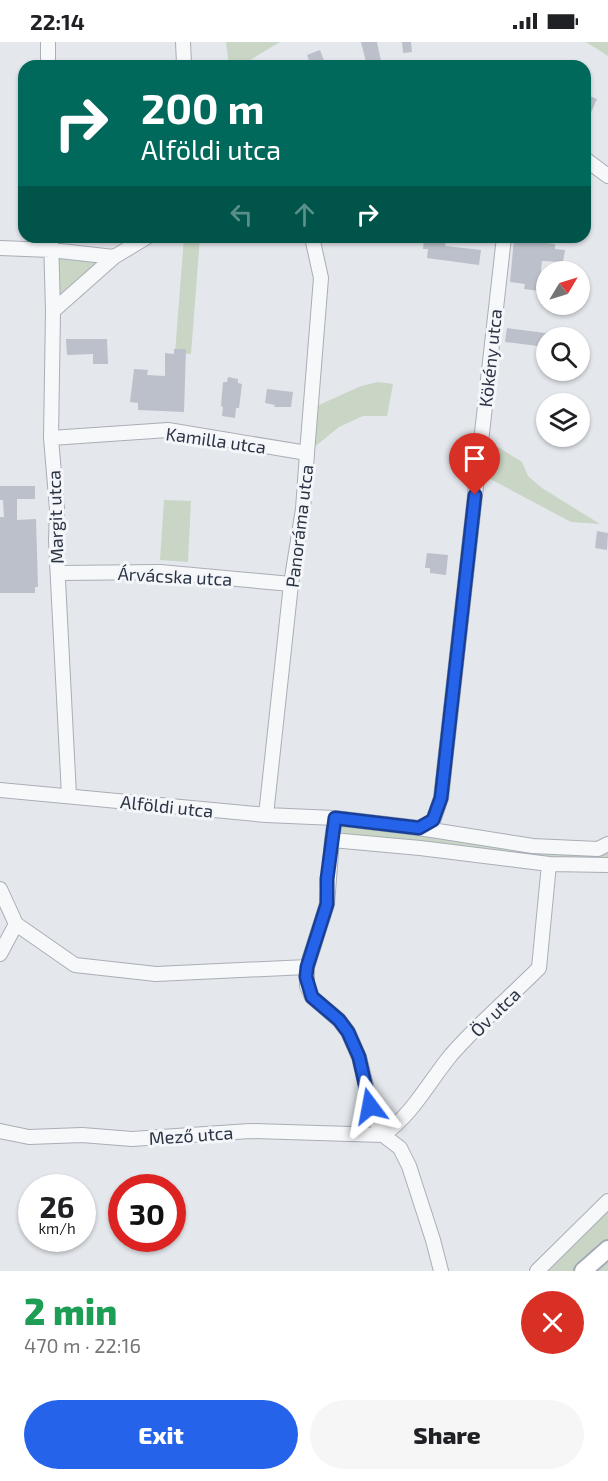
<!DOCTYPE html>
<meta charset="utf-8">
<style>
body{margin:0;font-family:"Exo 2",sans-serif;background:#f6f6f6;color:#202124;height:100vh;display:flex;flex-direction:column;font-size:22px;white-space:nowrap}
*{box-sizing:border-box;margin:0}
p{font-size:20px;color:#757577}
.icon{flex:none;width:33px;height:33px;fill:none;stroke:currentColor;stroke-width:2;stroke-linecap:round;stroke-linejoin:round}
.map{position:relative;height:1229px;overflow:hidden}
.side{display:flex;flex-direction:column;background:#fff;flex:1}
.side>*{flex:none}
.top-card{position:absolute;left:18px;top:18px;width:573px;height:183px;border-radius:18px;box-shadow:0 2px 4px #0004;background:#00695c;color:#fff;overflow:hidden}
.needle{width:39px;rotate:52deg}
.controls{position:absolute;left:536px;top:219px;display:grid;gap:12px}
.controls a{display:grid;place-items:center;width:54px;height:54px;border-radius:50%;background:#fff;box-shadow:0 2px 4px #0004;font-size:30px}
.speed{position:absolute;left:18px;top:1132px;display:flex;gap:12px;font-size:30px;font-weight:700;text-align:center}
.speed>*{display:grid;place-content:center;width:78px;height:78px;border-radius:50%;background:#fff;box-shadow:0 2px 4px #0004;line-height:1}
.speed small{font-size:15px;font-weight:400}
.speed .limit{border:9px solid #d22;background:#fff;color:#111}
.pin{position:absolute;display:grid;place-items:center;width:51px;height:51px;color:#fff;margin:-62px -26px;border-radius:50% 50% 50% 0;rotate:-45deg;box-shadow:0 0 6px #0007}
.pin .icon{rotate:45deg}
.me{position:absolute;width:66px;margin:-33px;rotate:347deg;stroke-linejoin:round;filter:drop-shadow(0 0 4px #0008)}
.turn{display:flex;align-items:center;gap:21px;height:126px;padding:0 24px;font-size:27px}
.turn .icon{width:78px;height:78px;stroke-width:2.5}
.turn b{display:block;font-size:42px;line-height:51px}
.lanes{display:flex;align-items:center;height:57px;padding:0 24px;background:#0003;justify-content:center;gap:30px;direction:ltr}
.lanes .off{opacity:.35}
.round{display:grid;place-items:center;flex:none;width:63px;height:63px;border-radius:32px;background:#f6f6f6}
.summary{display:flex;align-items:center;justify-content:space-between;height:102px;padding:0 24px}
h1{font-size:36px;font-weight:800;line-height:45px;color:#1e9e55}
.button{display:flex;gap:12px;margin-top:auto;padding:12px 24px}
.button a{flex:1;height:69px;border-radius:36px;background:#2563eb;color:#fff;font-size:24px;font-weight:800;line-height:69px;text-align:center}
.button a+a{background:#f6f6f6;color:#202124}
.status{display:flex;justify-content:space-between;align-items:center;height:42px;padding:0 30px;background:#fff;direction:ltr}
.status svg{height:16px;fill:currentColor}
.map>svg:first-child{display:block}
.green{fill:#c9d6c5}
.building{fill:#bbc0ca}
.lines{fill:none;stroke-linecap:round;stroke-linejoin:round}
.minor-casing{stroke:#a9aeb7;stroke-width:16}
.major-casing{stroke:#a3abb8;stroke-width:20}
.minor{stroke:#f7f8fa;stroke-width:14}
.major{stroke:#fff;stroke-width:16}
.route-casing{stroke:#184099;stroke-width:15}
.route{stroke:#2563eb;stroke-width:10}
.labels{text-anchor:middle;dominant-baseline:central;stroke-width:6;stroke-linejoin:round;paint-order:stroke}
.street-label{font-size:18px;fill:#2b3445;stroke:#f4f6f9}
</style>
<div class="status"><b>22:14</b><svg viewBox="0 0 49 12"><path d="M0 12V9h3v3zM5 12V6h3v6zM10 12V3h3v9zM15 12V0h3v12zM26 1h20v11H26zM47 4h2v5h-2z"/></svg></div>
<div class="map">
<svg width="608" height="1229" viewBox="0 0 608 1229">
<rect width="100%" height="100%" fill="#e4e7ec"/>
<path class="green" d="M 226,0 L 280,0 L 240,24 L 229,24 Z
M 586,0 L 608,0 L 608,14 Z
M 184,195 L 200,195 L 191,312 L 175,311 Z
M 51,208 L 114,215 L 53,269 Z
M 378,340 L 393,342 L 387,374 L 363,374 L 339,385 L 307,411 L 310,367 L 361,344 Z
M 482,395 L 522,420 L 528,434 L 542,446 L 600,482 L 571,480 L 477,430 Z
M 164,458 L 191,459 L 188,520 L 160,518 Z
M 335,776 L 494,798 L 608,802 L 608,823 L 332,798 Z
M 608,1159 L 608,1229 L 537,1229 Z"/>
<path class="building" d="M 361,0 L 377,0 L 382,24 L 367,24 Z
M 402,0 L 411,0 L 412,10 L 403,11 Z
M 320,8 L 326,24 L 311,24 L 307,13 Z
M 585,52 L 597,57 L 585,84 Z
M 424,197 L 446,199 L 445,204 L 481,208 L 479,223 L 427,216 L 428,207 L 423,207 Z
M 514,197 L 555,202 L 555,207 L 565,208 L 563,220 L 542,219 L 539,249 L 524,247 L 525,242 L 510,240 Z
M 507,286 L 546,291 L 546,305 L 505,300 Z
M 66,297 L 107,297 L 108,322 L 93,322 L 93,312 L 67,313 Z
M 174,307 L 186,307 L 184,370 L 138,368 L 138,361 L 130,360 L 134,327 L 148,328 L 147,333 L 165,334 L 165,311 L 174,312 Z
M 228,335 L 238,337 L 238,341 L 242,342 L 239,366 L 236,366 L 235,376 L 222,374 L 223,365 L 221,364 L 223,340 L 227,340 Z
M 267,347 L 293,350 L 291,365 L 274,365 L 275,363 L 265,361 Z
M 0,444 L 35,444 L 35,457 L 17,457 L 17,478 L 36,477 L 38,545 L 35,545 L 35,551 L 0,551 L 0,475 L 4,475 L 3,458 L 0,458 Z
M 597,489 L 608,491 L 607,508 L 595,506 Z
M 427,511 L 448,513 L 446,533 L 430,531 L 430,526 L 425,526 Z"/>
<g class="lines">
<defs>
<path id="minor" d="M 48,0 L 48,24
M 183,0 L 184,21 L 187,24
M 585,117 L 608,134
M 51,195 L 53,269 L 51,396 L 57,467 L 56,499 L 69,754
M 0,206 L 51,208 L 114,215 L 147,195
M 53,269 L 114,215
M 51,396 L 168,388 L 307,411
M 58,531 L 160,530 L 291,542
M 0,748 L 266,773 L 335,776 L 419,786 L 533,804 L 598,807 L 608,802
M 266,773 L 291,542 L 303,467 L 307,411 L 321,236 L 312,195
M 335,776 L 332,798 L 420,806 L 549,822 L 608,823
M 419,786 L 433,779 L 441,756 L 504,195
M 332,798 L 327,862 L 307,925 L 307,944 L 312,955 L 339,978 L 348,990 L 359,1015 L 374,1076 L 383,1093 L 400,1106 L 409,1124 L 433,1198 L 441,1229
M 0,847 L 16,882 L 0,912
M 16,882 L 75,923 L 156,932 L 307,925
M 0,1089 L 29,1095 L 82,1093 L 132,1097 L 250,1089 L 383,1093 C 413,1072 428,1041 451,1013 C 477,983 511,954 539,926 L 549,822
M 537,1229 L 608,1159"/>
<path id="major" d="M 583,1229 L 608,1207"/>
</defs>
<use href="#minor" class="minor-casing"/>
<use href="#major" class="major-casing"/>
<use href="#minor" class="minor"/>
<use href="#major" class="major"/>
</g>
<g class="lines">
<defs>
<path id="route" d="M 370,1064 L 359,1015 L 348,990 L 339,978 L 312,955 L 306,935 L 307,925 L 327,862 L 327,837 L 335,776 L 419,786 L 433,778 L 441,756 L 475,453"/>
</defs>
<use href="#route" class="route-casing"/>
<use href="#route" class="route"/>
</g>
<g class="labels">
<g class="street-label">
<text transform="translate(490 316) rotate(-84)">Kökény utca</text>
<text transform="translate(216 398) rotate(8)">Kamilla utca</text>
<text transform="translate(55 475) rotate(-92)">Margit utca</text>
<text transform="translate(299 484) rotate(-83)">Panoráma utca</text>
<text transform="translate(175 534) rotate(3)">Árvácska utca</text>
<text transform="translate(167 764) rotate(6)">Alföldi utca</text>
<text transform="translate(495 970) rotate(-44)">Öv utca</text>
<text transform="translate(191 1093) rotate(-4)">Mező utca</text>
</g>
</g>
</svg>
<div class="controls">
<a><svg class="needle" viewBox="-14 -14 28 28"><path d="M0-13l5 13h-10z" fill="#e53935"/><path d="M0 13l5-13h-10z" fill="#757577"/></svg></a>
<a><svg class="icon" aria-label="search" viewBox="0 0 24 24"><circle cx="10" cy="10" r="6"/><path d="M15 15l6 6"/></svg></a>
<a><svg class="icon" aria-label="layers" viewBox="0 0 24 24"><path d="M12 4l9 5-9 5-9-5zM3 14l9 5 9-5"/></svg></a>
</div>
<div class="speed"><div>26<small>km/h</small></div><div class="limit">30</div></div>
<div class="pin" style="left:475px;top:453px;background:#d93025"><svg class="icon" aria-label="arrive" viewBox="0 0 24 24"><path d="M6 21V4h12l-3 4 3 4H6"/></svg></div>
<svg class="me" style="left:370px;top:1064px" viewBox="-20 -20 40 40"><path d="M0-17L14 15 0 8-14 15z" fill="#2563eb" stroke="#fff" stroke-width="4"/></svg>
<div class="top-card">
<div class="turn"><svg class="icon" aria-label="right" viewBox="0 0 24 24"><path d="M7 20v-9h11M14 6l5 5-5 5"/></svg><div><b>200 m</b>Alföldi utca</div></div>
<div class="lanes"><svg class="icon off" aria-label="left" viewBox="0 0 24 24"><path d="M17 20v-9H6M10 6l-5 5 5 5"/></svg><svg class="icon off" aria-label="ahead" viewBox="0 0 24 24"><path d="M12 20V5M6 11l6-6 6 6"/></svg><svg class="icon" aria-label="right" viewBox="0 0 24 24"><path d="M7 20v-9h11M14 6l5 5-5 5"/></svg></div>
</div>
</div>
<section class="side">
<div class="summary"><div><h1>2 min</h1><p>470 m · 22:16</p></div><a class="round" style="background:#d93025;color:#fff"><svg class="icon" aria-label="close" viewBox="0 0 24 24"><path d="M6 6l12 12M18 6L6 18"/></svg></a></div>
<div class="button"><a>Exit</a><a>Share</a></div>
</section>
